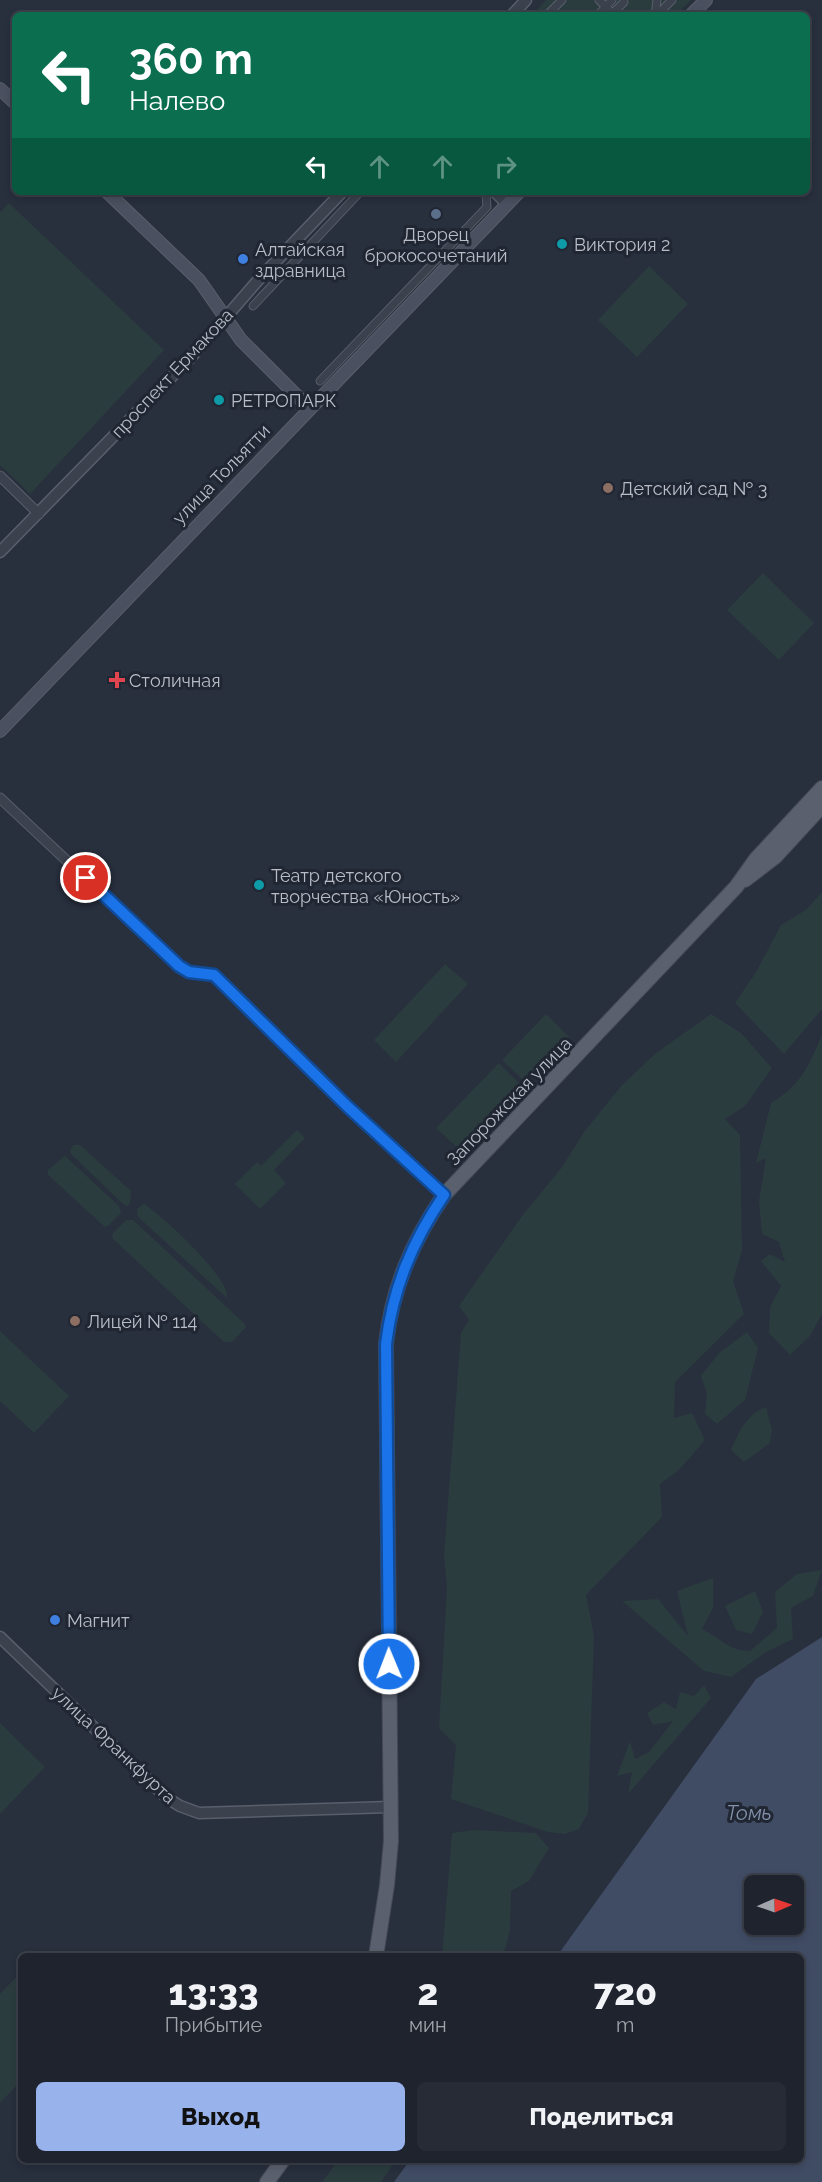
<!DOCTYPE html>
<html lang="ru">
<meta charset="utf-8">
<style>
body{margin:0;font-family:Raleway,sans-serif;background:#262b36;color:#f1f3f6;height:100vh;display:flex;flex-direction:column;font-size:22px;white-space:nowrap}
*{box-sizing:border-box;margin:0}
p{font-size:20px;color:#a1a4aa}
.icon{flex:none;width:33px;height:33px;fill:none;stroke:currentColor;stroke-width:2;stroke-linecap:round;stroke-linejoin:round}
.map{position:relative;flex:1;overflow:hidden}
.panel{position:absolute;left:18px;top:1953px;width:786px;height:210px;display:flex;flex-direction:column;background:#1e232e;border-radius:9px;box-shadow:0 3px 9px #0003,0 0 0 2px #3c404a}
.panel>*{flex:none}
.top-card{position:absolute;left:12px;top:12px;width:798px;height:183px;border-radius:9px;box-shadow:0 3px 9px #0003,0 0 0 2px #3c404a;background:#0b6e4f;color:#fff;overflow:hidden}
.needle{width:39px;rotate:88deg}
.buttons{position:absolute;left:744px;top:1875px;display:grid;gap:12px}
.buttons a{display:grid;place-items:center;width:60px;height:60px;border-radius:9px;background:#1e232e;box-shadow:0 3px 9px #0003,0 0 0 2px #3c404a;font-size:30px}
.pin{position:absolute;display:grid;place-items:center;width:51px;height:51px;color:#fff;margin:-26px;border:3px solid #fff;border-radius:50%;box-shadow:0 2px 6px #0007}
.me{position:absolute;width:66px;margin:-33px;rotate:359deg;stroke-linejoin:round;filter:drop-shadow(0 0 4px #0008)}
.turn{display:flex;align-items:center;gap:21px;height:126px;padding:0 18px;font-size:27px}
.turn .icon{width:78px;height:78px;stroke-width:2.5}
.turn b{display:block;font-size:42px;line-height:51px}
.lanes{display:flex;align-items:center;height:57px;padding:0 18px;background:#0003;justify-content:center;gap:30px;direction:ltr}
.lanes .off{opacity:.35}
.eta{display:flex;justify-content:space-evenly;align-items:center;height:102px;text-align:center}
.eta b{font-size:36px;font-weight:800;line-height:42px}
.button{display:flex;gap:12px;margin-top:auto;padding:12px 18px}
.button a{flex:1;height:69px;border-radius:9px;background:#98b2ec;color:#111;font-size:24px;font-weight:800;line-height:69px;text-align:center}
.button a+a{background:#262b36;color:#f1f3f6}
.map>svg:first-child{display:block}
.green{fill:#2b3c3f}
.water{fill:#404c64;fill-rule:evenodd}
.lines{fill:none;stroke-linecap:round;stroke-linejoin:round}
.pedestrian-casing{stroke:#595f6b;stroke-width:9}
.minor-casing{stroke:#595f6b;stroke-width:11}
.tertiary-casing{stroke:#595f6b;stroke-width:13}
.secondary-casing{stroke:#595f6b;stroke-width:14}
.primary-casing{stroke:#454a56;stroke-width:16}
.pedestrian{stroke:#3b414d;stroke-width:7}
.minor{stroke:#3b414d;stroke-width:9}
.tertiary{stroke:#3b414d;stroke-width:10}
.secondary{stroke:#4a505f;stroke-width:12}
.primary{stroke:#5a606d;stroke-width:14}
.route-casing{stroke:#114b97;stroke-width:15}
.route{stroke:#1a73e8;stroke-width:10}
.service-dot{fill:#5c6f8a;stroke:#202632;stroke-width:2}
.culture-dot{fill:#0f9aa8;stroke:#202632;stroke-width:2}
.shop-dot{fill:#3f7fe0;stroke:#202632;stroke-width:2}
.education-dot{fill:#8d6e63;stroke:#202632;stroke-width:2}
.health-dot{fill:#e0444e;stroke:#202632;stroke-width:2}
.labels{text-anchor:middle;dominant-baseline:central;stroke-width:6;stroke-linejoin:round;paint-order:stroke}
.poi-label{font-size:18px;fill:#b8bdc8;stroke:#202632;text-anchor:start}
.street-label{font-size:18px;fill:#b8bdc8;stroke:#202632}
.water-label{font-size:20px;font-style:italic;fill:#8391ac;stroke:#202632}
</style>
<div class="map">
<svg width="822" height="2182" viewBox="0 0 822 2182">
<rect width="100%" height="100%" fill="#282f3d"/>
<path class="green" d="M 546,0 L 691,0 L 676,15 L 532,15 Z
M 9,203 L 164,350 L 30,494 L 0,465 L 0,212 Z
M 649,266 L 688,304 L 637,357 L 598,320 Z
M 763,573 L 814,623 L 779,660 L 727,610 Z
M 822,892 L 822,1009 L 784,1054 L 735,1003 L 756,972 L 781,925 L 807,909 Z
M 445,964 L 468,984 L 396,1062 L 374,1040 Z
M 546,1014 L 569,1037 L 527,1084 L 502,1060 Z
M 711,1014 L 741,1033 L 772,1068 L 745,1106 L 725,1119 L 740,1135 L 742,1251 L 733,1281 L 744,1314 L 675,1382 L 674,1418 L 692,1413 L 705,1440 L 680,1469 L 660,1484 L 662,1517 L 586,1595 L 594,1636 L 588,1813 L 579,1829 L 565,1834 L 548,1832 L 451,1799 L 456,1745 L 439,1728 L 447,1587 L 444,1554 L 461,1333 L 469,1320 L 459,1306 L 522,1216 L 562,1167 L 584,1132 L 622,1085 L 656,1053 Z
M 822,1035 L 822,1314 L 810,1336 L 790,1355 L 769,1333 L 770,1307 L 781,1286 L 761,1261 L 770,1254 L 785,1262 L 779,1242 L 762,1234 L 759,1201 L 766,1158 L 756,1163 L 771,1103 C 802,1084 808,1067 822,1035 Z
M 499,1063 L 523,1087 L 462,1152 L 436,1128 Z
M 297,1130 L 305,1138 L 274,1170 L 286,1183 L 260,1209 L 235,1184 L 257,1162 L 261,1166 Z
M 74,1145 L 80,1145 L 131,1191 L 130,1203 L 127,1206 L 122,1203 L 71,1154 L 70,1150 Z
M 65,1156 L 119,1206 L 121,1213 L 108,1226 L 105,1227 L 48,1175 L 48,1170 Z
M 144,1204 C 162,1215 232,1280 227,1298 L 138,1217 L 137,1209 Z
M 126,1220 L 133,1220 L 244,1323 L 246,1327 L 232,1342 L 224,1342 L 113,1239 L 112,1234 Z
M 0,1331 L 69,1396 L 34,1433 L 0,1401 Z
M 747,1332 L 758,1348 L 745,1400 L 717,1424 L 705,1414 L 707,1394 L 701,1376 L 719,1353 Z
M 766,1407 L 772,1430 L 770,1443 L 744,1462 L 731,1450 C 739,1431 747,1414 766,1407 Z
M 822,1570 L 813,1596 L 791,1608 L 793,1639 L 766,1652 L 731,1677 L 704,1671 L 622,1601 L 658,1599 L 688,1636 L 677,1591 L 713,1578 L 713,1608 L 702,1629 C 723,1639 726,1650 750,1651 L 777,1628 L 775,1592 L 797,1574 Z
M 755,1591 L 763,1612 L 752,1634 L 736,1630 L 725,1606 Z
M 704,1685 L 711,1698 L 628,1794 L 632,1772 L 617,1776 L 630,1741 L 635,1759 L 649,1752 L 673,1721 L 653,1725 L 647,1713 L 664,1702 L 676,1709 L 680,1692 L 694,1696 Z
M 0,1723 L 45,1767 L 0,1814 Z
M 473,1830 L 536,1833 L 549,1848 L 529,1881 L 511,1891 L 510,1930 L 503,1956 L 442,1956 L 452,1833 Z
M 21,1972 L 21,2081 L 0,2103 L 0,1994 Z
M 339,2160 L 396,2160 L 381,2182 L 322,2182 Z"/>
<path class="water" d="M 822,1637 L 822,2182 L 394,2182 L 410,2160 L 801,2160 L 801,1956 L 557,1956 L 756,1679 ZM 754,1886 L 794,1886 L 794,1924 L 754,1924 Z"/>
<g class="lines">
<defs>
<path id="pedestrian" d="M 599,0 L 614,15
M 547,15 L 562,0
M 598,15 L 612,0
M 611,15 L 624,2
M 655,15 L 657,0
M 657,15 L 672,0
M 253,306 L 360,192
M 320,381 L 487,207 L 486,195 L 488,192"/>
<path id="minor" d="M 0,476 L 39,514
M 0,798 L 179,966 L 189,972 L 214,975 L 348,1107 L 444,1195"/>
<path id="tertiary" d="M 512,15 L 526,0
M 495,192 L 507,204
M 0,552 L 193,355 L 260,278 L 342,192
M 0,1637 L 167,1798 L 180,1806 L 199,1813 L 390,1807"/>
<path id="secondary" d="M 691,15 L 706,0
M 0,89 L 15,103
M 107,192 L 199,280 L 241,340 L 309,408
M 0,731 L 519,192"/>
<path id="primary" d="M 745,880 L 775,857 L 822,806
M 376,1956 L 387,1885 L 391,1841 L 386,1344 C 392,1288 412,1242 444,1195 L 736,887 L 756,859 L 822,788
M 267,2182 L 283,2160"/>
</defs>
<use href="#pedestrian" class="pedestrian-casing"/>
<use href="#minor" class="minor-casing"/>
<use href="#tertiary" class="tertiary-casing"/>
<use href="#secondary" class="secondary-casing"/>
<use href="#primary" class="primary-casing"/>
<use href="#pedestrian" class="pedestrian"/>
<use href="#minor" class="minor"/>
<use href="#tertiary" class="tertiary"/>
<use href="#secondary" class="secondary"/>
<use href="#primary" class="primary"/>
</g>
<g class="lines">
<defs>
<path id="route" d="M 86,878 L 179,966 L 189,972 L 214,975 L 348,1107 L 444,1195 C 412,1242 393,1288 386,1344 L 389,1664"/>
</defs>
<use href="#route" class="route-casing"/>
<use href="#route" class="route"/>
</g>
<circle class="service-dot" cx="436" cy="214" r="6"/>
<g class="culture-dot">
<circle cx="562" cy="244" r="6"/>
<circle cx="219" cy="400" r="6"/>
<circle cx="259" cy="885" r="6"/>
</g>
<g class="shop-dot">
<circle cx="243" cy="259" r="6"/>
<circle cx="55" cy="1620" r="6"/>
</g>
<g class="education-dot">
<circle cx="608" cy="488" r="6"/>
<circle cx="75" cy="1321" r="6"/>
</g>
<path class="health-dot" d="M114 671h6v6h6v6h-6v6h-6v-6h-6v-6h6z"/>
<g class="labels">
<g class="poi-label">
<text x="436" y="234" text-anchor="middle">Дворец<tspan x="436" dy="21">брокосочетаний</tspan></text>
<text x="574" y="244">Виктория 2</text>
<text x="255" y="249">Алтайская<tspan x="255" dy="21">здравница</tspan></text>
<text x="231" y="400">РЕТРОПАРК</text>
<text x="620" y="488">Детский сад № 3</text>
<text x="129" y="680">Столичная</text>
<text x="271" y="875">Театр детского<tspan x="271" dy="21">творчества «Юность»</tspan></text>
<text x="87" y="1321">Лицей № 114</text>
<text x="67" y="1620">Магнит</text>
</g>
<g class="street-label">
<text transform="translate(172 373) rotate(-47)">проспект Ермакова</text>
<text transform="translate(221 474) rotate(-46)">улица Тольятти</text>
<text transform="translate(509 1101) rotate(-46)">Запорожская улица</text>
<text transform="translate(114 1745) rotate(43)">улица Франкфурта</text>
</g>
<g class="water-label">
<text x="749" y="1813">Томь</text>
</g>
</g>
</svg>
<div class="buttons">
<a><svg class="needle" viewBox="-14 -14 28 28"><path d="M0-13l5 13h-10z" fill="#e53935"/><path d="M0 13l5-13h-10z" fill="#a1a4aa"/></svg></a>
</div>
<div class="pin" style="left:86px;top:878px;background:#d93025"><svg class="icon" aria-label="arrive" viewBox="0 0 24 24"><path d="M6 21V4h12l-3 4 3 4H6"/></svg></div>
<svg class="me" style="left:389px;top:1664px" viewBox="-20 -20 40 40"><circle r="17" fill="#1a73e8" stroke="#fff" stroke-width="3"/><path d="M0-11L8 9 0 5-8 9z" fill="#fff"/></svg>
<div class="top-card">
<div class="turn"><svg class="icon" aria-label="left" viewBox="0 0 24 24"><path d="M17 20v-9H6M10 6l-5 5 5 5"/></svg><div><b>360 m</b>Налево</div></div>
<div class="lanes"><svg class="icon" aria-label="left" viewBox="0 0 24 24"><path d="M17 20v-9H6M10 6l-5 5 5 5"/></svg><svg class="icon off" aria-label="ahead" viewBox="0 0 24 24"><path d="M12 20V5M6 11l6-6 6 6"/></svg><svg class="icon off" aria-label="ahead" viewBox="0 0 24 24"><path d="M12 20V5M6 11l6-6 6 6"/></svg><svg class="icon off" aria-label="right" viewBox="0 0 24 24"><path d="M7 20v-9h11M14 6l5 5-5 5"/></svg></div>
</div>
<section class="panel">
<div class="eta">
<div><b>13:33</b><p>Прибытие</p></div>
<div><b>2</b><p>мин</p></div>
<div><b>720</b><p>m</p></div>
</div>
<div class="button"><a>Выход</a><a>Поделиться</a></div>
</section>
</div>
